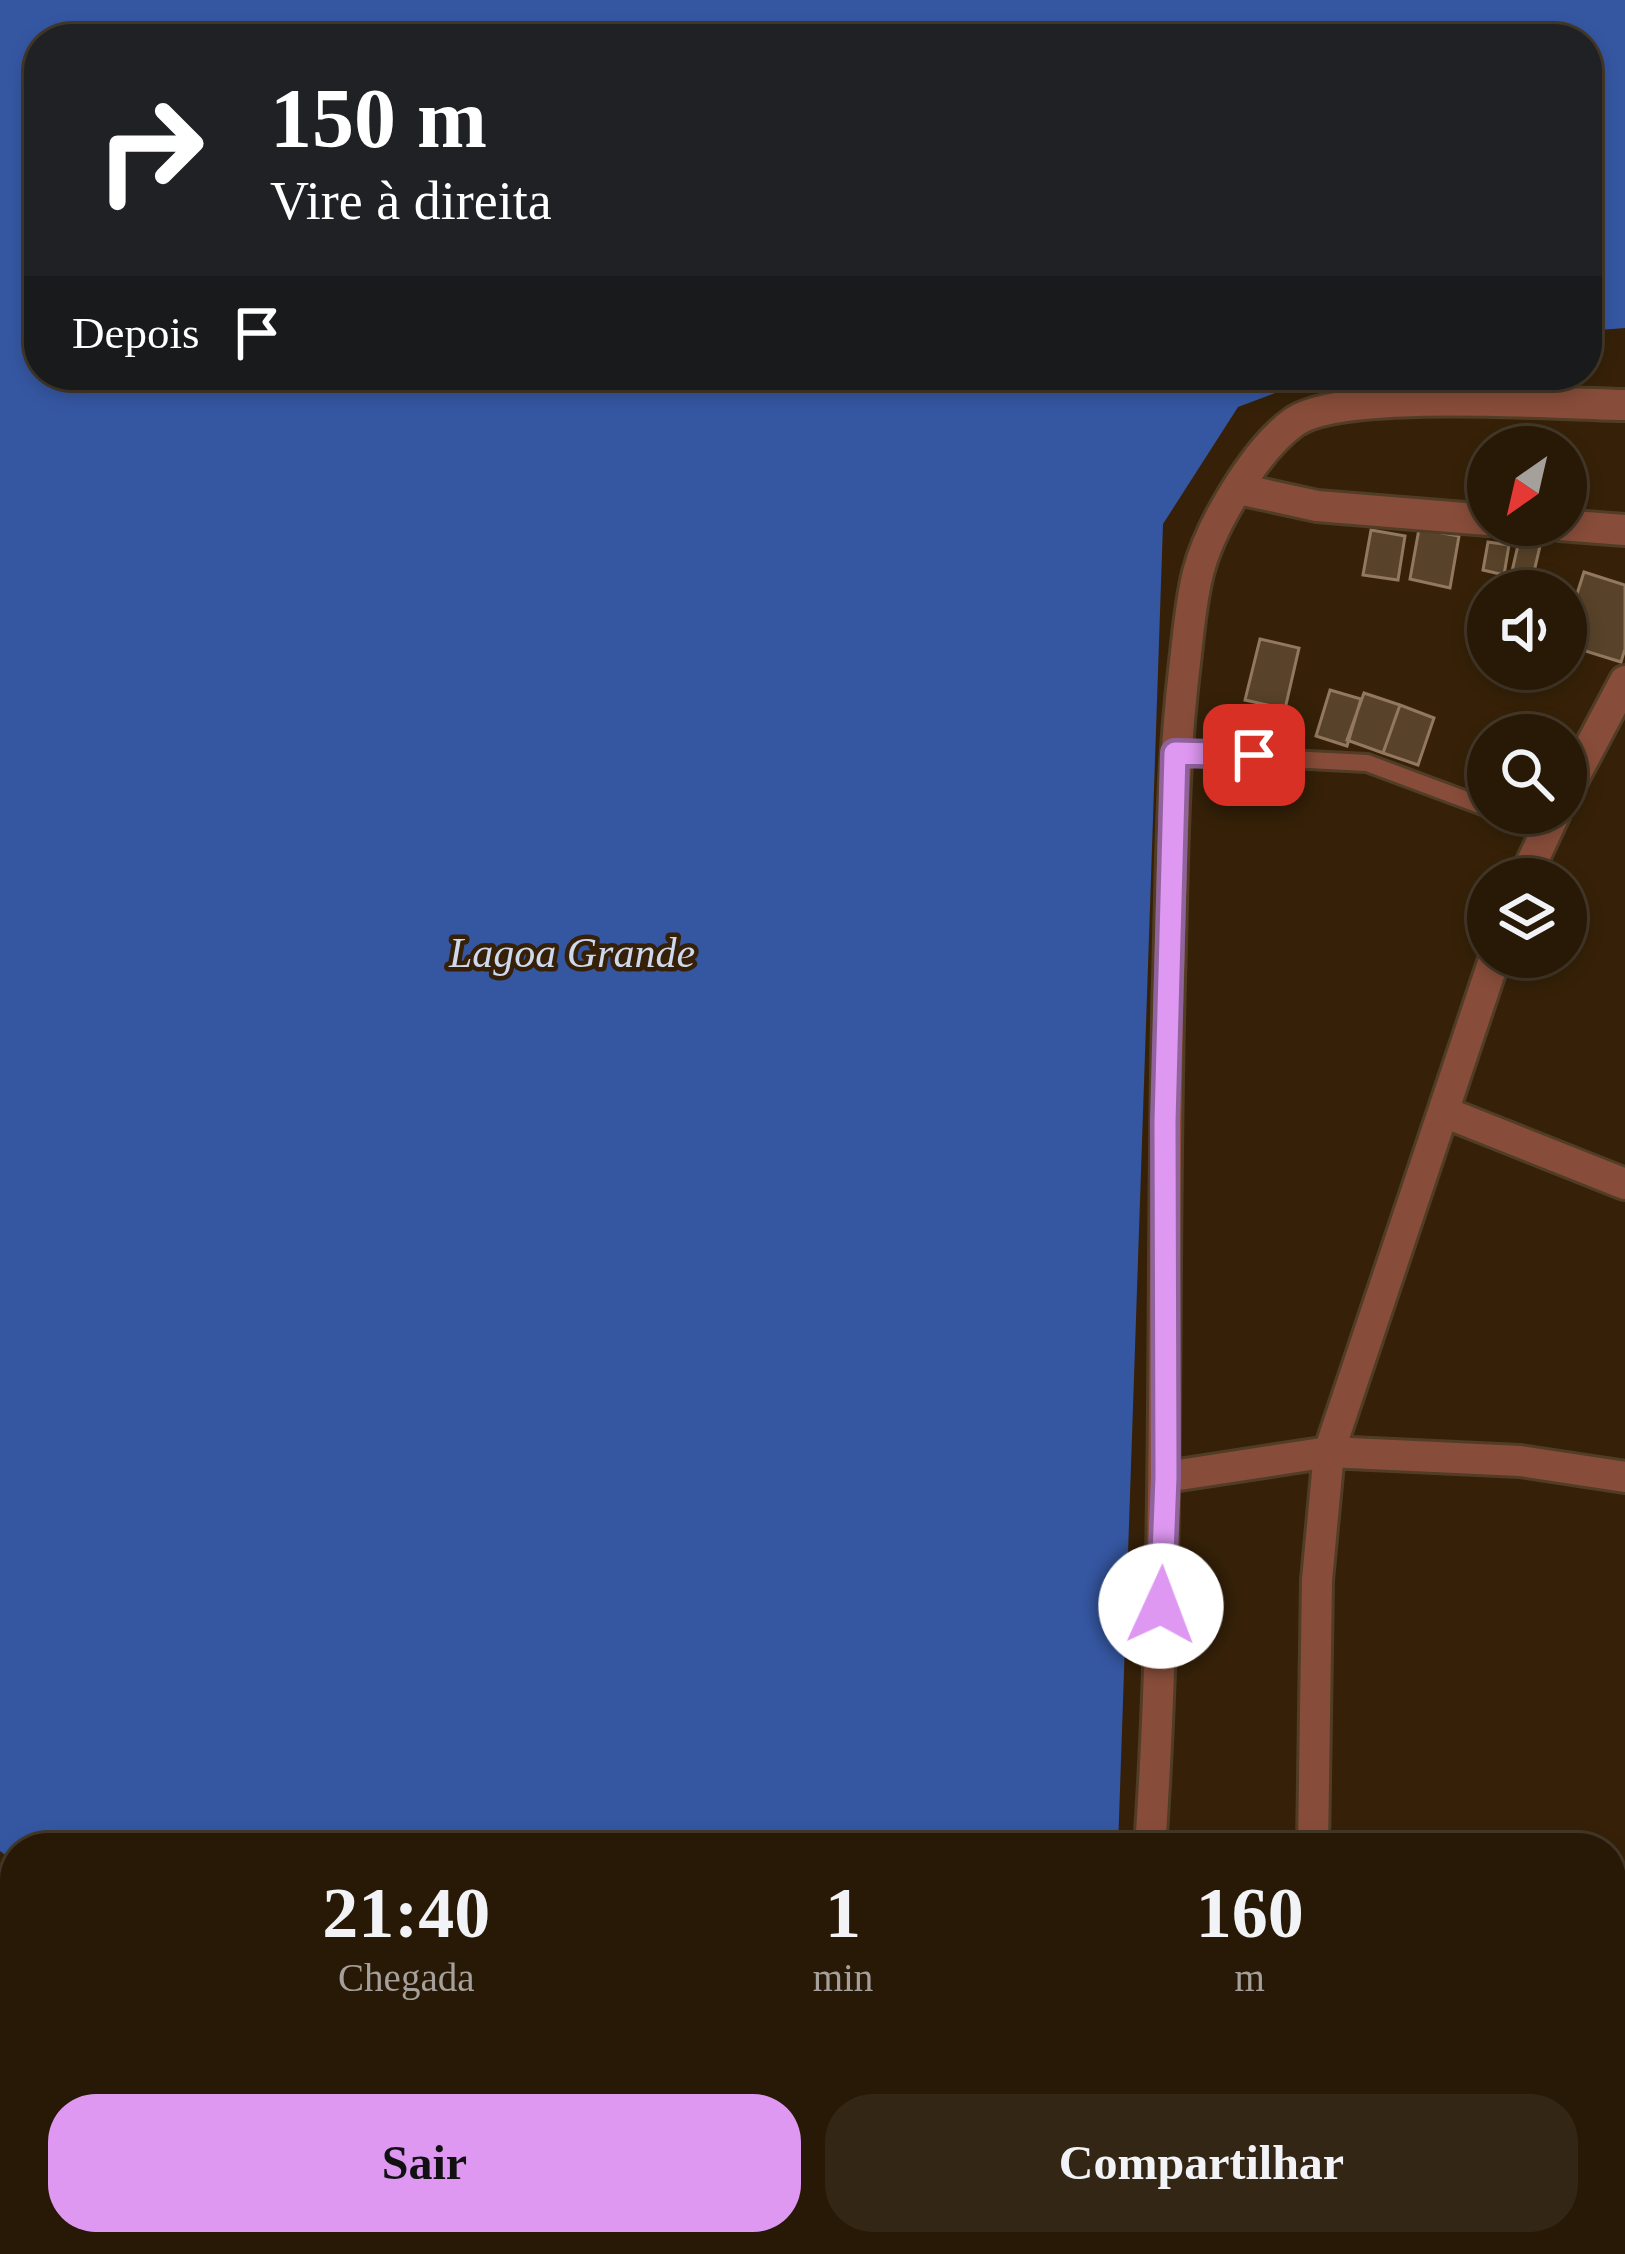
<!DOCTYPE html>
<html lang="pt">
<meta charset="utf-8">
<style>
body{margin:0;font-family:Georgia,serif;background:#342614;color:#f1f3f6;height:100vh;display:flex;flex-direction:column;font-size:45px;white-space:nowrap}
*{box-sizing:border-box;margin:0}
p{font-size:39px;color:#a5a09b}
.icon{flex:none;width:66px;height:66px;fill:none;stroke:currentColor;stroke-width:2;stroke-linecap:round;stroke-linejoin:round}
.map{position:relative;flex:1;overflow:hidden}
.sheet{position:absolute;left:0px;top:1833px;width:1626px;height:423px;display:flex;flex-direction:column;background:#281906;border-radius:48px 48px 0 0;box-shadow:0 6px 18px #0003,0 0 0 3px #443828}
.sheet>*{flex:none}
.banner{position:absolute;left:24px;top:24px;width:1578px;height:366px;border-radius:48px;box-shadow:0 6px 18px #0003,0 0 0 3px #443828;background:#202124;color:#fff;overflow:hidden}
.needle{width:78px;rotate:214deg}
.buttons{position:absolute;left:1467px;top:426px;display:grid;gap:24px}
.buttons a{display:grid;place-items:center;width:120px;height:120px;border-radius:50%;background:#281906;box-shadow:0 6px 18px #0003,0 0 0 3px #443828;font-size:60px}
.pin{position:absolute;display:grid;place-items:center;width:102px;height:102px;color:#fff;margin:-51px;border-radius:24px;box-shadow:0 6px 18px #0006}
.me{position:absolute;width:132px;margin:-66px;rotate:2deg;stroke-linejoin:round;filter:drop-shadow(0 0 9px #0008)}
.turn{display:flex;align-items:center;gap:42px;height:252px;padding:0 48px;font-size:54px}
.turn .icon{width:156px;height:156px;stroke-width:2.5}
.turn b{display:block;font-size:84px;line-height:102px}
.then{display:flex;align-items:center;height:114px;padding:0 48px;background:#0003;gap:24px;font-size:45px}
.eta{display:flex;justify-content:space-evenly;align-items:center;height:204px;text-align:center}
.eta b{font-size:72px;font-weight:600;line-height:84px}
.cta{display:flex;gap:24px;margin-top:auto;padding:24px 48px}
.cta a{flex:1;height:138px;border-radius:48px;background:#de98f2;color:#111;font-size:48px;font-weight:600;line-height:138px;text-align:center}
.cta a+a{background:#342614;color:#f1f3f6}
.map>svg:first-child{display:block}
.water{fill:#3557a2}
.building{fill:#584229;stroke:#91785e;stroke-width:3}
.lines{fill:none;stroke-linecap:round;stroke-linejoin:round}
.lane-casing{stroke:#513d26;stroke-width:22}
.street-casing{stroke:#513d26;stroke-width:36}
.path{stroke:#74614d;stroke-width:8;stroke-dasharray:9 6;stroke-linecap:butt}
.lane{stroke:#884d3a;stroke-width:16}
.street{stroke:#884d3a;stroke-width:30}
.route-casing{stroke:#90639d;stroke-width:30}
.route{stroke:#de98f2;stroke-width:21}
.labels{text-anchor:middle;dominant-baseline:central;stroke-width:9;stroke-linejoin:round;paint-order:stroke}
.water-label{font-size:42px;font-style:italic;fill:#ced9ee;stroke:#362108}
</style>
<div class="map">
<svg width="1625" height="2254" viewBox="0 0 1625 2254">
<rect width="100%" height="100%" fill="#362108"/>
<path class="water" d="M 0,0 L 1625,0 L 1625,328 L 1587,331 L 1587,39 L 39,39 L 39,375 L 1323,375 L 1238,407 L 1163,524 L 1118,1848 L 15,1848 L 15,1862 L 0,1851 Z"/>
<path class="building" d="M 1419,529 L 1459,536 L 1450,588 L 1410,579 Z
M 1371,530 L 1405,536 L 1398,580 L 1363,575 Z
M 1519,541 L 1540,546 L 1530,589 L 1509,584 Z
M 1488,542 L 1509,545 L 1504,575 L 1483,570 Z
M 1584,572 L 1625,585 L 1625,649 L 1621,662 L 1566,645 L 1566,628 Z
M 1260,639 L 1299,648 L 1285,709 L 1245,700 Z
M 1330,690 L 1361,699 L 1347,746 L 1316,736 Z
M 1364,693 L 1400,705 L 1383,753 L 1347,740 Z
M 1400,705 L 1434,718 L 1418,765 L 1383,753 Z"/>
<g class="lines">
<defs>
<path id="lane" d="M 1175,753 L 1367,763 L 1488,808
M 1500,813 L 1545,831"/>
<path id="street" d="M 1239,489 L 1317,506 L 1488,520
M 1560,525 L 1625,530
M 1566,792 L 1625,681
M 1524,879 L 1555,813
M 1444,1112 L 1625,1184
M 1166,1477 L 1329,1452 L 1520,1461 L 1625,1477
M 1150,1848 C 1170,1559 1161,1269 1169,979 C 1172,876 1172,774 1184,671 C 1188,638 1190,605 1198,573 C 1210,526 1255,450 1294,422 C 1341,388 1557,404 1625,405
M 1313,1848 L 1317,1580 L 1329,1452 L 1495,957
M 0,1933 L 15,1945
M 1611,2212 L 1625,2207
M 740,2241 L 778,2254
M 1404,2241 L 1406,2254
M 1095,2254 L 1101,2241
M 1494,2254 L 1531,2241"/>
</defs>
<use href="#lane" class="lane-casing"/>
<use href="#street" class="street-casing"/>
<path class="path" d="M 0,2228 L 15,2236
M 24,2241 L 48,2254"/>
<use href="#lane" class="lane"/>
<use href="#street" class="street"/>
</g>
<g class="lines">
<defs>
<path id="route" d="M 1161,1606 L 1166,1477 L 1165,1121 L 1175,753 L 1254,755"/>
</defs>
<use href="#route" class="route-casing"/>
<use href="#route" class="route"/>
</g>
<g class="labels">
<g class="water-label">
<text x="572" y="953">Lagoa Grande</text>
</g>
</g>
</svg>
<div class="buttons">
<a><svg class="needle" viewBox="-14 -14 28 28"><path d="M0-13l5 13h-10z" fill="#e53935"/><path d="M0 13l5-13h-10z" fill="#a5a09b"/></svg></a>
<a><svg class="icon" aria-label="sound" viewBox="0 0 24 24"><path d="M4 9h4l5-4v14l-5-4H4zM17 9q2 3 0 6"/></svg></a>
<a><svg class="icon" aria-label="search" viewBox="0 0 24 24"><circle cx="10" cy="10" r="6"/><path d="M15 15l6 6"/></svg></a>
<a><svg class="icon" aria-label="layers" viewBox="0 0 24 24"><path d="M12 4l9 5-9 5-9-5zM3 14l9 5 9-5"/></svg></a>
</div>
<div class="pin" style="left:1254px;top:755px;background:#d93025"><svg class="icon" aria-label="arrive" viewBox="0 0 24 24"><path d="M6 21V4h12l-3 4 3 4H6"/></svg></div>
<svg class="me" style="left:1161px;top:1606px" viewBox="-20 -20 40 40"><circle r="19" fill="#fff"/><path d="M0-13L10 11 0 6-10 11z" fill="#de98f2"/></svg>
<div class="banner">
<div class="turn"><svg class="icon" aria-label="right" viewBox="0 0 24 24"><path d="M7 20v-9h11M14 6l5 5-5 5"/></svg><div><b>150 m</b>Vire à direita</div></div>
<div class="then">Depois<svg class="icon" aria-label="arrive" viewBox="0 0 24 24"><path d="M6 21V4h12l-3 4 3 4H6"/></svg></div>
</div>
<section class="sheet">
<div class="eta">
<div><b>21:40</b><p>Chegada</p></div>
<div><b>1</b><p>min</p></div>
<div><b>160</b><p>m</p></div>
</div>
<div class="cta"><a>Sair</a><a>Compartilhar</a></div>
</section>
</div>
